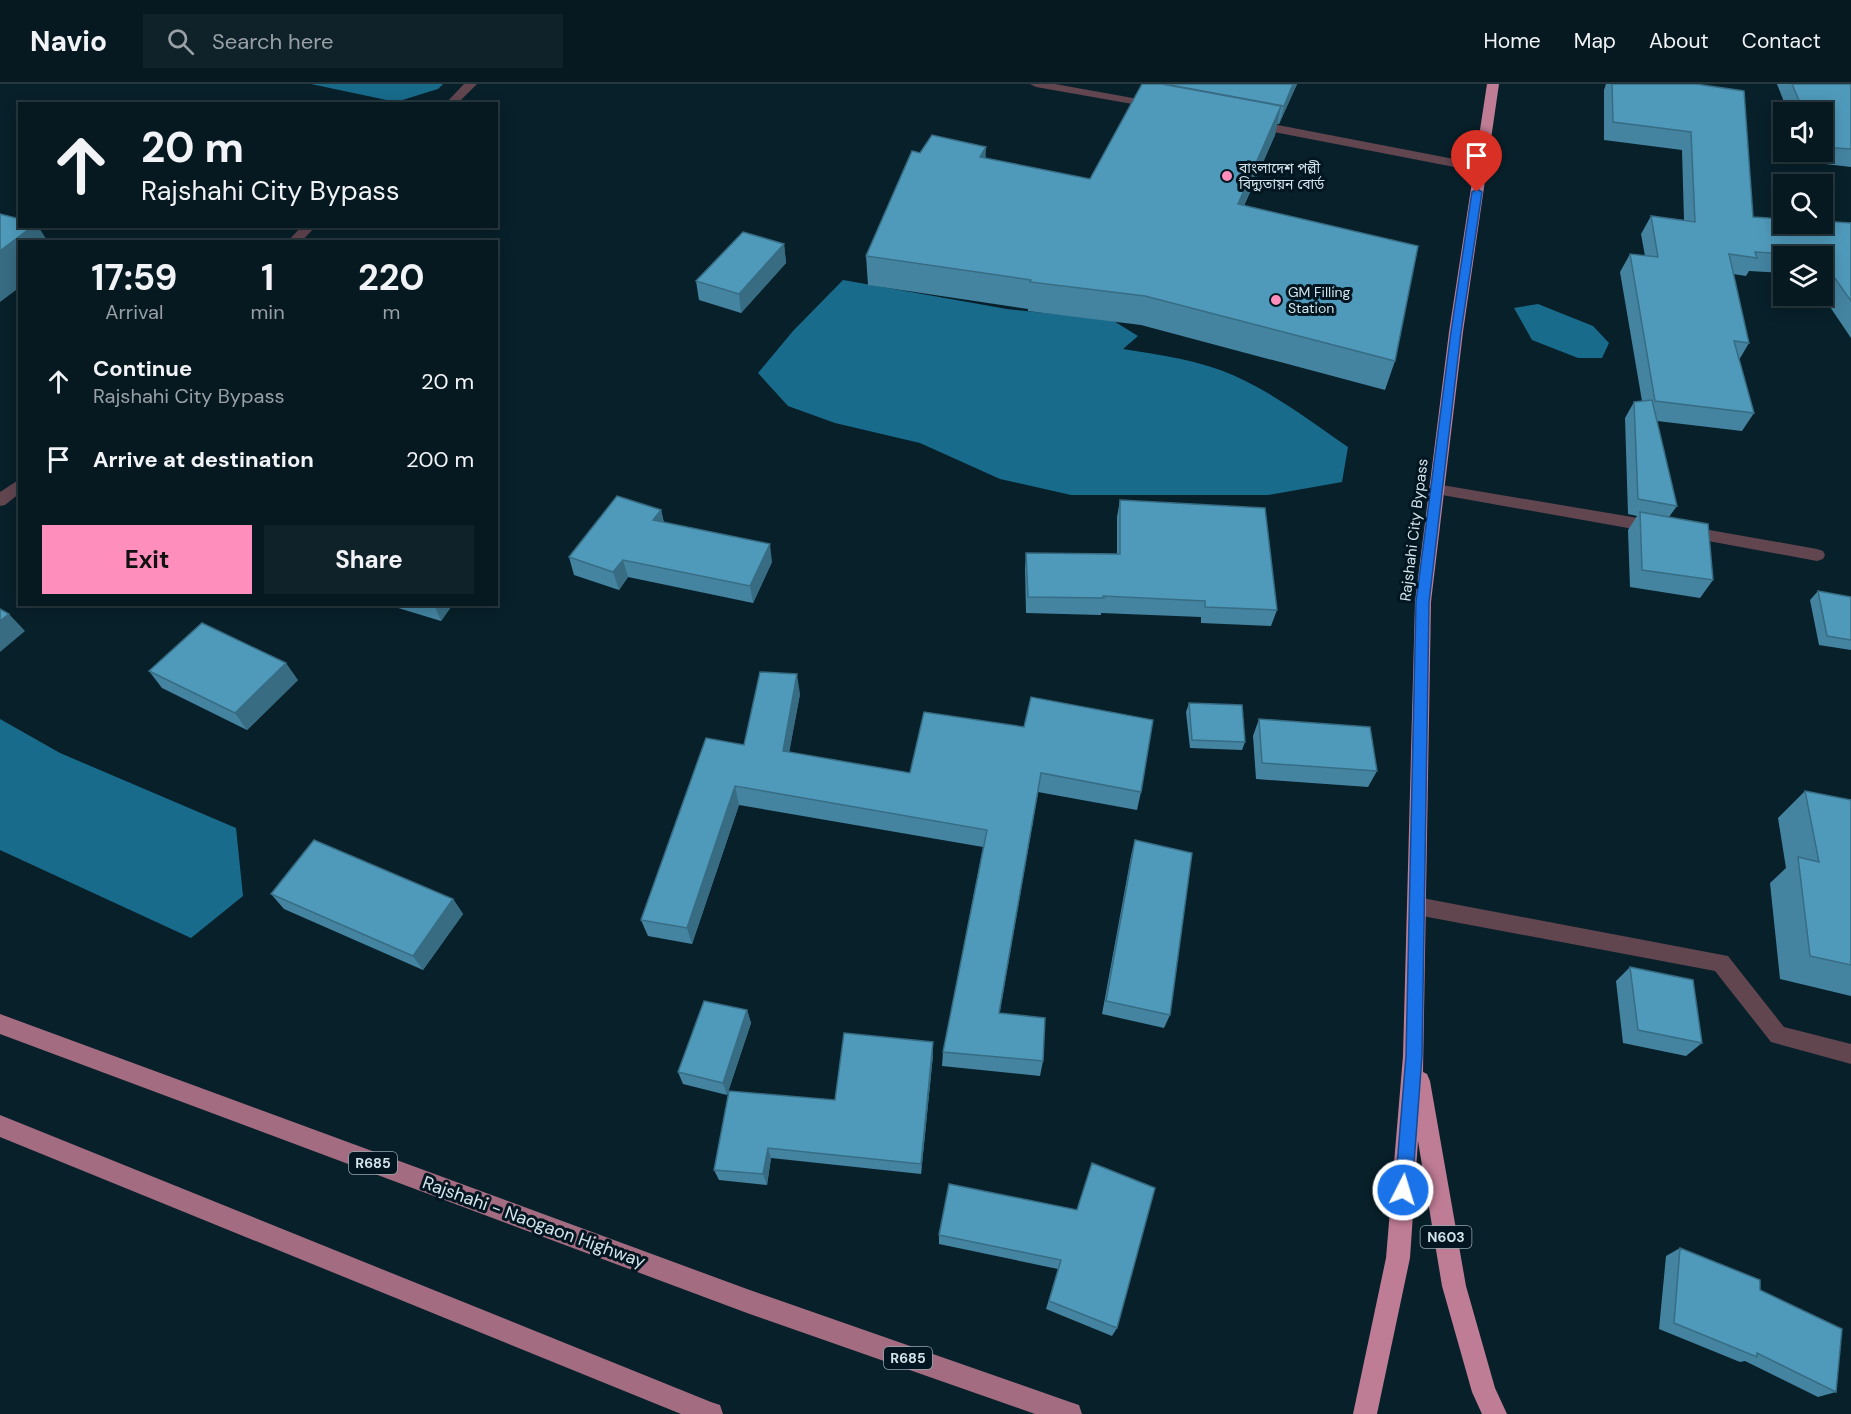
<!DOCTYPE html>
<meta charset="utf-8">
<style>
body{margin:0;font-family:"DM Sans","Noto Sans Bengali",sans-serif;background:#0f2129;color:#f1f3f6;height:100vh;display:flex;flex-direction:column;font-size:22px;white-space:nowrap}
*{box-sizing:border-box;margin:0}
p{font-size:20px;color:#98a0a5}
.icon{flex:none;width:33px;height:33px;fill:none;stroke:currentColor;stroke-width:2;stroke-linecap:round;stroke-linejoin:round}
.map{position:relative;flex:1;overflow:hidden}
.panel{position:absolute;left:18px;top:156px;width:480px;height:366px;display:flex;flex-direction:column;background:#061820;border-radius:0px;box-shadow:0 3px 15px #0003,0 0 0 2px #27373e}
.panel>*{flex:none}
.hud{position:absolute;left:18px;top:18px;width:480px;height:126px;border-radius:0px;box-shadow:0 3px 15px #0003,0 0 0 2px #27373e;background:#061820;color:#f1f3f6;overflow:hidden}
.tools{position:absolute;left:1773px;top:18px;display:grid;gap:12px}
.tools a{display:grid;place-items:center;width:60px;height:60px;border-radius:0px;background:#061820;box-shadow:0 3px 15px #0003,0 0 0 2px #27373e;font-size:30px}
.pin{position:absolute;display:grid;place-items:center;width:51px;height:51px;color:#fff;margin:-62px -26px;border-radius:50% 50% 50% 0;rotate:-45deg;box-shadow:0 0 6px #0007}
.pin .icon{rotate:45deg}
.me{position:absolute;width:66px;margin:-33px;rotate:5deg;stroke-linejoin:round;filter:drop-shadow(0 0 4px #0008)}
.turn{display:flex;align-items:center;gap:21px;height:126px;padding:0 24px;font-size:27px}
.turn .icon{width:78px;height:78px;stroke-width:2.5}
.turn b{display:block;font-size:42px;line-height:51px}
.eta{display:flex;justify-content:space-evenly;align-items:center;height:102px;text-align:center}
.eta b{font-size:36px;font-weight:700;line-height:42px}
.primary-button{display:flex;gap:12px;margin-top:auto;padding:12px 24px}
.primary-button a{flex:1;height:69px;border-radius:0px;background:#fe8ebb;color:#111;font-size:24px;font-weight:700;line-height:69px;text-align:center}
.primary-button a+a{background:#0f2129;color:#f1f3f6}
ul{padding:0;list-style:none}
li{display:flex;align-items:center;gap:18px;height:78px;padding:0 24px}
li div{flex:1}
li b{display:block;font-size:22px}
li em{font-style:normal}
header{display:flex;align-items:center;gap:36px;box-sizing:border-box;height:84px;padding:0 30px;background:#061820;border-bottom:2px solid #27373e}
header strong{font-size:28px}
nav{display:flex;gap:33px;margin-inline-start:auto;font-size:21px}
.search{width:420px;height:54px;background:#0f2129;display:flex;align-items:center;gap:15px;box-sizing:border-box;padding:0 21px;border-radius:0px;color:#98a0a5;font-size:22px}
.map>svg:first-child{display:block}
.water{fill:#196b8b}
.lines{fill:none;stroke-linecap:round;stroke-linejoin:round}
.minor{fill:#61454f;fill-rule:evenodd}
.major{fill:#a46c81;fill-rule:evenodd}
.highway{fill:#bf7c95;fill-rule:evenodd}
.wall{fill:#4484a1}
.shaded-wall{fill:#376c83}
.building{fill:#4f9abb;stroke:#376c83;stroke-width:1.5}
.route{fill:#1a73e8;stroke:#114b97;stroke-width:1.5}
.poi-dot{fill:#fe8ebb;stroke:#011620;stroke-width:2}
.labels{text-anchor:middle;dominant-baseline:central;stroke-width:6;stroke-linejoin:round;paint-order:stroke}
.far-poi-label{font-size:14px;fill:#d5e3ea;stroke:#011620;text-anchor:start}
.shield{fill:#011620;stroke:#95a6ad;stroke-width:1.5}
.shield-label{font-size:14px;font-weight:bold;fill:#d5e3ea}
.street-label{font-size:15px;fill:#d5e3ea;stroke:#011620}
.near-street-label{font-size:18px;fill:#d5e3ea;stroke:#011620}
</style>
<header>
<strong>Navio</strong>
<div class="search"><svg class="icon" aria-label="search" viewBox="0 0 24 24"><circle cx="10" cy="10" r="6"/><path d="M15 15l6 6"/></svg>Search here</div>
<nav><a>Home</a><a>Map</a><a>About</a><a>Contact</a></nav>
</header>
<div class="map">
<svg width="1851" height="1330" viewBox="0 0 1851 1330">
<rect width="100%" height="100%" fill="#08202a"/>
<path class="water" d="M 311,0 L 443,0 L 438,5 L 396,18 Z
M 843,196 L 1007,225 L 1112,236 L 1138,252 L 1123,265 C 1160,271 1200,276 1235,292 C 1275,310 1312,338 1348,363 L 1342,398 L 1268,411 L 1071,411 L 1000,395 L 920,359 L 835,339 L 788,322 L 758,289 L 793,247 Z
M 1538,220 L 1593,242 L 1609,259 L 1602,274 L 1578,274 L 1532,256 L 1514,224 Z
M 0,635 L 60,669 L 236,744 L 243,812 L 191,854 L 0,766 Z"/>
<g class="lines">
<path class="minor" d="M 464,0 L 477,0 L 457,20 L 445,20 Z
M 1030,0 L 1055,0 L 1155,18 L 1161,21 L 1155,24 L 1036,3 Z
M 1252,36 L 1480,80 L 1486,84 L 1480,88 L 1248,43 L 1248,37 Z
M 302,142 L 316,142 L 301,158 L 287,158 Z
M 20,395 L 20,409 L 5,421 L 0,422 L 0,408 Z
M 1436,400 L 1656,437 L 1662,439 L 1664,443 L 1662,447 L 1656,449 L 1431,409 L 1428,405 L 1431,401 Z
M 1687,442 L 1817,465 L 1823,467 L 1825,471 L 1823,475 L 1817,477 L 1681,452 L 1679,448 L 1681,444 Z
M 1417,813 L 1728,872 L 1784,943 L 1851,960 L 1851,980 L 1771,958 L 1715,887 L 1417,831 L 1410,828 L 1407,822 L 1410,816 Z"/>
<path class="major" d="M 0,930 L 747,1205 L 1070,1318 L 1079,1321 L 1082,1330 L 1035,1330 L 747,1229 L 0,950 Z
M 0,1031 L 711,1318 L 720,1321 L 723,1330 L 681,1330 L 0,1053 Z"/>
<path class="highway" d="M 1487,0 L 1499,0 L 1463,248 L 1431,518 L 1423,988 L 1427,990 L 1430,997 L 1466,1202 L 1495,1304 L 1507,1330 L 1482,1330 L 1472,1308 L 1442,1202 L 1418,1057 L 1410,1174 L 1377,1330 L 1353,1330 L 1386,1174 L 1403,972 L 1415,518 L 1449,248 Z"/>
</g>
<path class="wall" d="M 1142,0 L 1297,0 L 1279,40 L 1277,40 L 1275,51 L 1244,122 L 1395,277 L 1385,306 L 1141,241 L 1028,227 L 1028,225 L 868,201 L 866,172 L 920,69 L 986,74 L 1090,95 Z
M 1606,0 L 1696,0 L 1753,133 L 1851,139 L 1851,254 L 1822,211 L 1822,172 L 1784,172 L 1784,189 L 1749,187 L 1746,192 L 1733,190 L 1749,259 L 1739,276 L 1754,329 L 1742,347 L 1657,337 L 1677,422 L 1669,433 L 1713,496 L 1700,514 L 1630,503 L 1628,446 L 1637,432 L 1628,430 L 1625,334 L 1634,318 L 1642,317 L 1620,188 L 1630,170 L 1645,172 L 1641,150 L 1651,132 L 1684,136 L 1682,66 L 1604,56 L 1604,6 Z
M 1777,0 L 1851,0 L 1851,83 L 1808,78 L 1804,68 L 1822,68 L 1822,28 L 1788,28 Z
M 784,160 L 786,179 L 741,229 L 699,216 L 696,197 Z
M 1120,416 L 1277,526 L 1271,542 L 1201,539 L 1201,533 L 1101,529 L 1101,531 L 1026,529 L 1025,485 L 1026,469 L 1117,470 L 1117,433 Z
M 661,426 L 664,439 L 772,478 L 753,519 L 628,493 L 619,506 L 574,491 L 569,473 Z
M 1818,507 L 1851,513 L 1851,566 L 1819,561 L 1810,516 Z
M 385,520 L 453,520 L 441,537 Z
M 149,587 L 298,596 L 247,646 L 162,604 Z
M 800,610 L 789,668 L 910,689 L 924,628 L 1141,708 L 1137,726 L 1038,708 L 999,930 L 1043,977 L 1040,992 L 942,982 L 943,968 L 983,763 L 739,721 L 692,860 L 648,852 L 641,836 L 744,661 Z
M 1189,619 L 1245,658 L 1242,666 L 1190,664 L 1186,628 Z
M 1259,635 L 1377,687 L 1368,703 L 1256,695 L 1253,652 Z
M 1805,707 L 1851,716 L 1851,912 L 1780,895 L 1770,799 L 1786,784 L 1778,734 Z
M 1135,756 L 1170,931 L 1164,944 L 1102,930 L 1131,772 Z
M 271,810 L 453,815 L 463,830 L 423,886 L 284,825 Z
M 1630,883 L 1702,959 L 1686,972 L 1623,959 L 1616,897 Z
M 747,926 L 751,939 L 727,1011 L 683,1000 L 678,988 Z
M 933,971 L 921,1090 L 771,1074 L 767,1101 L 719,1096 L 714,1086 L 835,1016 Z
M 1076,1126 L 1117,1244 L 1112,1252 L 1046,1225 L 1058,1185 L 939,1160 L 939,1151 Z
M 1680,1164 L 1760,1206 L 1836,1308 L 1818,1313 L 1745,1277 L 1740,1278 L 1659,1245 L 1666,1172 Z"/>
<path class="shaded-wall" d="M 1293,0 L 1297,0 L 1279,40 L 1284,22 Z
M 1281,22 L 1275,51 L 1231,150 L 1238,120 Z
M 986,63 L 985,92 L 980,73 Z
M 33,142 L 38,142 L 48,158 L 20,158 L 20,203 L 0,218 L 0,167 Z
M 784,160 L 786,179 L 741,229 L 739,210 Z
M 661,426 L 665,443 L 653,436 Z
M 770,460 L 772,478 L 753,519 L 750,502 Z
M 623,476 L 628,493 L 619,506 L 613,488 Z
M 434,520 L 453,520 L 441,537 Z
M 9,530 L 25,547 L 0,568 L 0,537 Z
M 286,579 L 298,596 L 247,646 L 235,629 Z
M 797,590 L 800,610 L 786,686 L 783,667 Z
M 1041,689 L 1038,708 L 997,945 L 999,929 Z
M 735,702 L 739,721 L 692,860 L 687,844 Z
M 453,815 L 463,830 L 423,886 L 413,872 Z
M 747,926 L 751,939 L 727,1011 L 723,999 Z
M 933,958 L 933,971 L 921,1090 L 921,1080 Z
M 768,1064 L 771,1074 L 767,1101 L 763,1090 Z"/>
<path class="building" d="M 1142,0 L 1162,0 L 1281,22 L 1238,120 L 1418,162 L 1395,277 L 1145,212 L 1030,198 L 1031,196 L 866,172 L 912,67 L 920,69 L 932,51 L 986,63 L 980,73 L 1090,95 Z
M 1165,0 L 1293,0 L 1284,22 Z
M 1612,0 L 1696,0 L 1744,7 L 1753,133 L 1784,135 L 1784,140 L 1822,140 L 1822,137 L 1851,139 L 1851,217 L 1822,176 L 1822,172 L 1755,168 L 1757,174 L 1729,170 L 1749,259 L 1734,257 L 1754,329 L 1655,317 L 1630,170 L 1658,173 L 1651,132 L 1695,138 L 1691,48 L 1613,38 Z
M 1792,0 L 1851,0 L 1851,65 L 1822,63 L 1822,28 L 1804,28 Z
M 0,130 L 20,135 L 20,142 L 33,142 L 0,167 Z
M 743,148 L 784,160 L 739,210 L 696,197 Z
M 1652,316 L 1677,422 L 1638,415 L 1634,318 Z
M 617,412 L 661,426 L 653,436 L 770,460 L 750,502 L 623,476 L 613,488 L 569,473 Z
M 1120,416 L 1265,424 L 1277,526 L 1205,523 L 1205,517 L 1103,512 L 1104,514 L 1028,513 L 1026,469 L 1120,470 Z
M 1640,428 L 1708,440 L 1713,496 L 1642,486 Z
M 1818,507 L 1851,513 L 1851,556 L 1827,552 Z
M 0,525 L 9,530 L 0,537 Z
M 202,539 L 286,579 L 235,629 L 149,587 Z
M 760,588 L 797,590 L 783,667 L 910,689 L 924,628 L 1024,643 L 1031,613 L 1153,636 L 1141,708 L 1041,689 L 999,929 L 1045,934 L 1043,977 L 943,968 L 987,746 L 735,702 L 687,844 L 641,836 L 706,654 L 744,661 Z
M 1189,619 L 1242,621 L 1245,658 L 1192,656 Z
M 1259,635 L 1370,643 L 1377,687 L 1262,679 Z
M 1805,707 L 1851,716 L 1851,881 L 1810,872 L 1798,773 L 1819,778 Z
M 314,756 L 453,815 L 413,872 L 271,810 Z
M 1135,756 L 1192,769 L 1170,931 L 1106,917 Z
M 1630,883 L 1693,896 L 1702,959 L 1638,946 Z
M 704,917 L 747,926 L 723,999 L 678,988 Z
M 844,949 L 933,958 L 921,1080 L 768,1064 L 763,1090 L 714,1086 L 729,1007 L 835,1016 Z
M 1092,1079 L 1155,1104 L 1117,1244 L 1049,1217 L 1061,1176 L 939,1151 L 949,1100 L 1077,1126 Z
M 1680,1164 L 1760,1196 L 1760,1206 L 1842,1245 L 1836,1308 L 1757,1269 L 1757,1273 L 1674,1239 Z"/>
<path class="route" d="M 1477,105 L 1482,108 L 1461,248 L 1429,518 L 1422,972 L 1412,1106 L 1409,1112 L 1403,1115 L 1397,1112 L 1395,1106 L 1406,972 L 1416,518 L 1451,248 L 1472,108 Z"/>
<g class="poi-dot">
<circle cx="1227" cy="92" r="6"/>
<circle cx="1276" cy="216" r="6"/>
</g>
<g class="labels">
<g class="far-poi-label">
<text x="1239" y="84">বাংলাদেশ পল্লী<tspan x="1239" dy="16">বিদ্যুতায়ন বোর্ড</tspan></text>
<text x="1288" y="208">GM Filling<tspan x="1288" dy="16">Station</tspan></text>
</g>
<g class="shield">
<rect x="349" y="1068" width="48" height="22" rx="4.5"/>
<rect x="1420.5" y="1142" width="51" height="22" rx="4.5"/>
<rect x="884" y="1263" width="48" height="22" rx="4.5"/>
</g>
<g class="shield-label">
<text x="373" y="1079">R685</text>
<text x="1446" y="1153">N603</text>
<text x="908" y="1274">R685</text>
</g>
<g class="street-label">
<text transform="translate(1414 446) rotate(-83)">Rajshahi City Bypass</text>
</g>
<g class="near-street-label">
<text transform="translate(534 1138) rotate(20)">Rajshahi - Naogaon Highway</text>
</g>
</g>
</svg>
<div class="tools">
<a><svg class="icon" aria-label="sound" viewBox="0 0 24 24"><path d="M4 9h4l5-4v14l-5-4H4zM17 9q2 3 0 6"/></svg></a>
<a><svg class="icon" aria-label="search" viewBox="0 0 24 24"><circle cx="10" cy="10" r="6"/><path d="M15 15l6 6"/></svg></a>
<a><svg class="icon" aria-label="layers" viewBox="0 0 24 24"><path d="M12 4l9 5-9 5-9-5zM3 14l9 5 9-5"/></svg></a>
</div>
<div class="pin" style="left:1477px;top:108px;background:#d93025"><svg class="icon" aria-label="arrive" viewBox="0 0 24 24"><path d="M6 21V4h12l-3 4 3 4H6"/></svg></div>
<svg class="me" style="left:1403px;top:1106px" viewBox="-20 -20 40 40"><circle r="17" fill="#1a73e8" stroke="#fff" stroke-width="3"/><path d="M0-11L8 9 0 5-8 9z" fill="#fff"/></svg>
<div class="hud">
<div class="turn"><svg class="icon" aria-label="ahead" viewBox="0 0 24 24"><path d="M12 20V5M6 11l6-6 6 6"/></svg><div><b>20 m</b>Rajshahi City Bypass</div></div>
</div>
<section class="panel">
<div class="eta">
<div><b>17:59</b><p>Arrival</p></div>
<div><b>1</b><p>min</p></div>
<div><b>220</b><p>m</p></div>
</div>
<ul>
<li><svg class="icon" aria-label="ahead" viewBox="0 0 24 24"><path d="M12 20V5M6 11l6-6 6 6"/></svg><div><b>Continue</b><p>Rajshahi City Bypass</p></div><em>20 m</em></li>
<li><svg class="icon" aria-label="arrive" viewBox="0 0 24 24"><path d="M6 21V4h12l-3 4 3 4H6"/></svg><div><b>Arrive at destination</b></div><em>200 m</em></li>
</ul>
<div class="primary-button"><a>Exit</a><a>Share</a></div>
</section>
</div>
